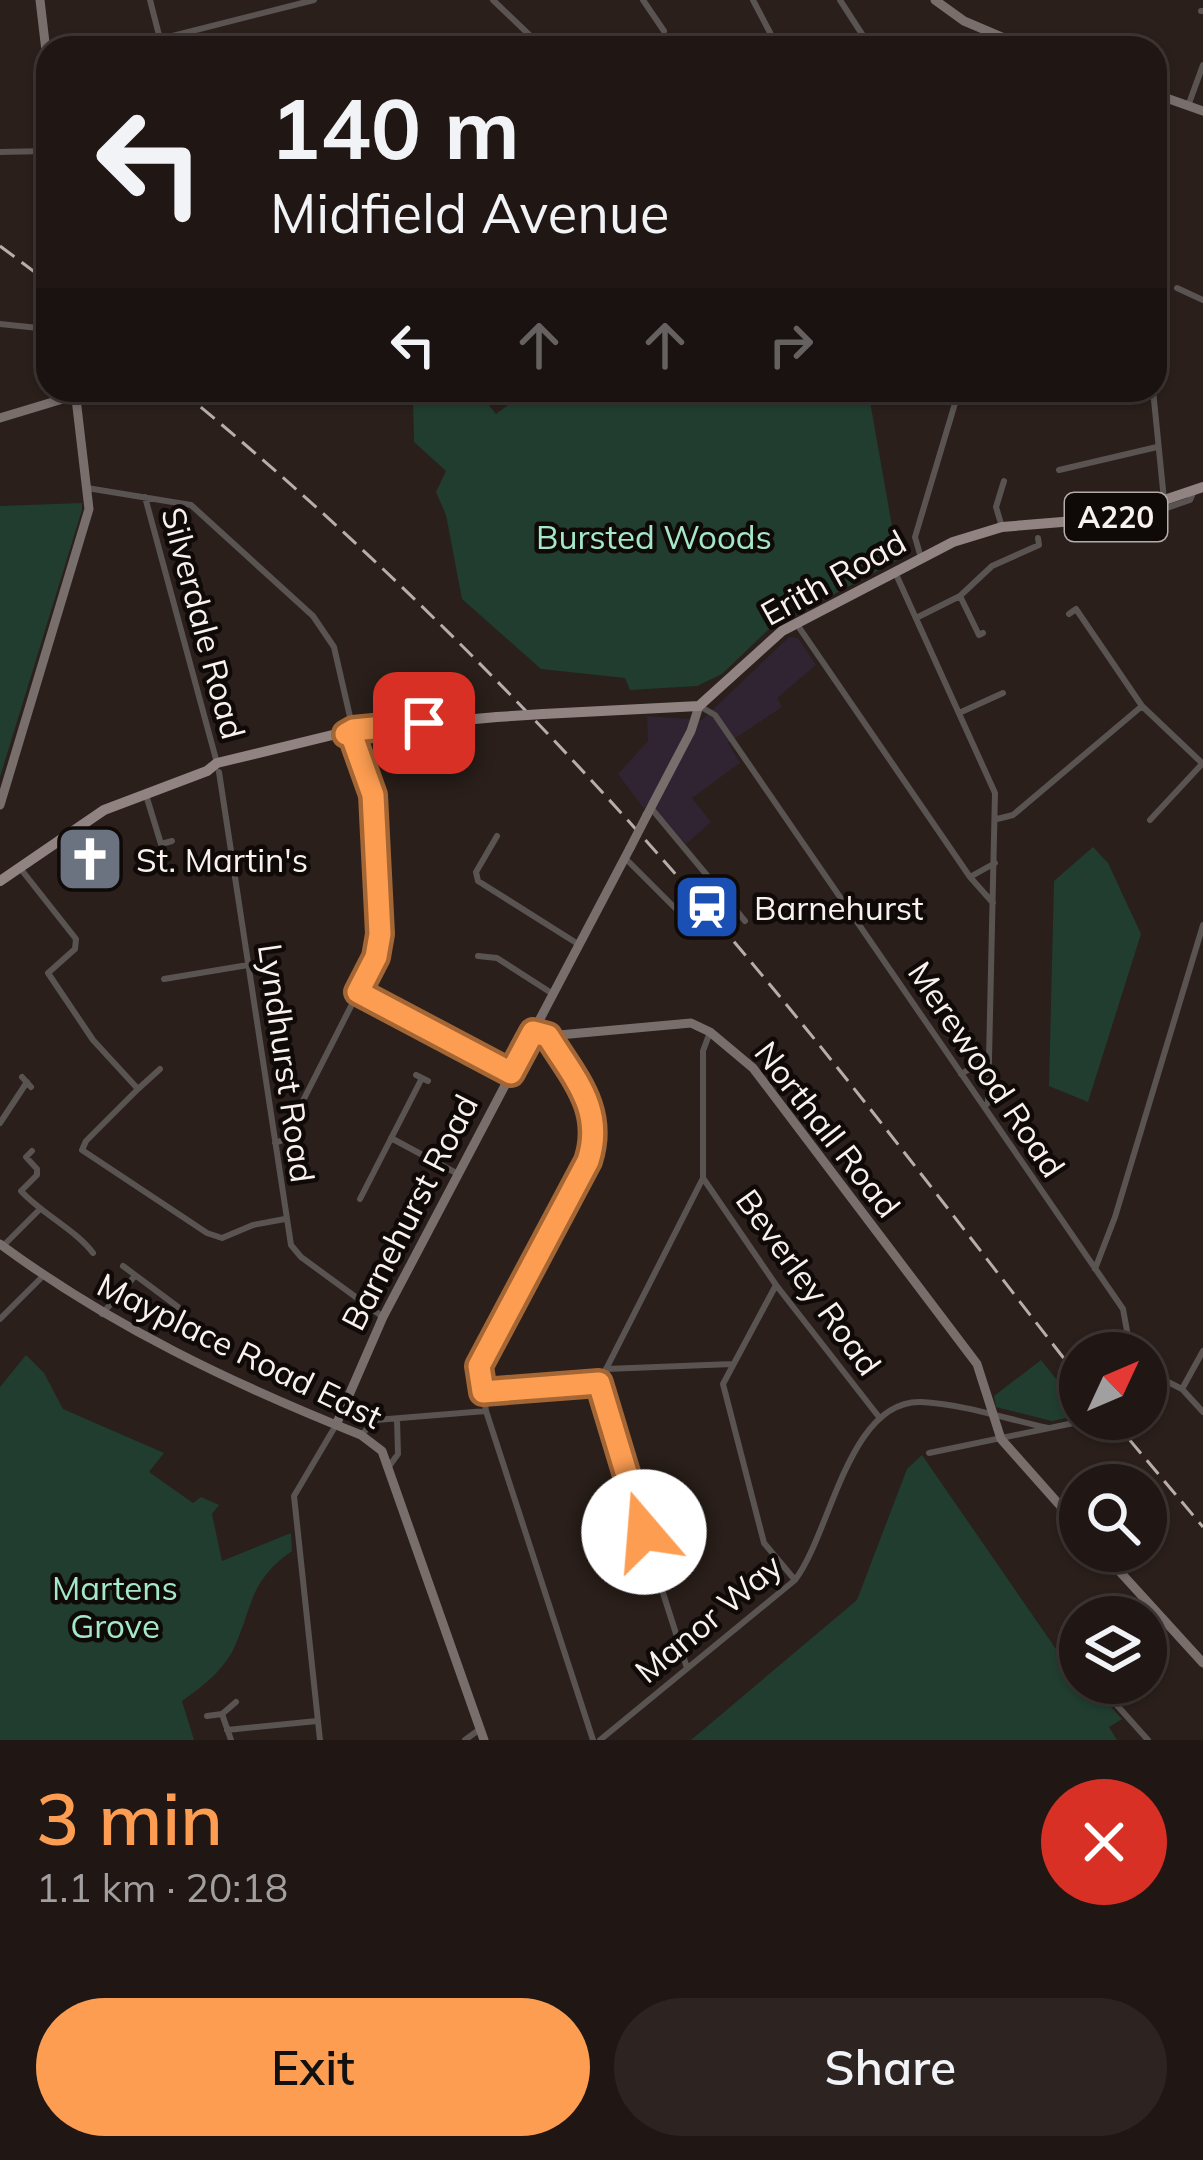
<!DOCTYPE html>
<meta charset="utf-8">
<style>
body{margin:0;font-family:Mulish,sans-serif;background:#2d2422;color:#f1f3f6;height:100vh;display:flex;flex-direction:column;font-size:45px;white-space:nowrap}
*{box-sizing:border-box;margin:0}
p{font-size:39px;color:#a29fa0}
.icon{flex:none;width:66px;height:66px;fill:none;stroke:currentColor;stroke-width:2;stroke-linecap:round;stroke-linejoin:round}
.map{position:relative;height:1740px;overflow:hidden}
.panel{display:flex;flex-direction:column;background:#201714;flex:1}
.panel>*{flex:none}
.guide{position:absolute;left:36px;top:36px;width:1131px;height:366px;border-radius:36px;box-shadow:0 3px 9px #0004,0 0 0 3px #3d3634;background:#201714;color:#f1f3f6;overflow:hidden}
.needle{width:78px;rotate:46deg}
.tools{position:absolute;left:1059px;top:1332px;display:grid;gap:24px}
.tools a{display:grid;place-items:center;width:108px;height:108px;border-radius:50%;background:#201714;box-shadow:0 3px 9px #0004,0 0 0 3px #3d3634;font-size:60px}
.pin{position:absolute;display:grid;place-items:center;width:102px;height:102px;color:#fff;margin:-51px;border-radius:24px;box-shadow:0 6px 18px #0006}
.me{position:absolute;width:132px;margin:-66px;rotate:342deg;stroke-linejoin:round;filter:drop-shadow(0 0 9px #0008)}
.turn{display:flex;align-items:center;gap:42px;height:252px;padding:0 36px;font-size:54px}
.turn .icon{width:156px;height:156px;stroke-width:2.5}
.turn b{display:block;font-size:84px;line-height:102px}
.lanes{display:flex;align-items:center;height:114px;padding:0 36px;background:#0003;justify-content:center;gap:60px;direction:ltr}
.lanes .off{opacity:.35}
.round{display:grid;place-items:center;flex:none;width:126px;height:126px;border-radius:63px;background:#2d2422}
.head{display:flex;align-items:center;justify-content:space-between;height:204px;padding:0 36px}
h1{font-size:72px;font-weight:600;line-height:90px;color:#fc9d52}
.button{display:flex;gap:24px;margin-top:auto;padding:24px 36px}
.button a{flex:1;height:138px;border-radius:72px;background:#fc9d52;color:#111;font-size:48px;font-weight:600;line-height:138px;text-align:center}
.button a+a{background:#2d2422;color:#f1f3f6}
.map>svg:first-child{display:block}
.commercial{fill:#302432}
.green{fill:#203d30}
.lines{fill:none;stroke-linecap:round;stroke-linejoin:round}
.street{stroke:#595352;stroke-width:6}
.secondary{stroke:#786e6c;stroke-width:9}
.primary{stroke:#908381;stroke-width:10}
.rail{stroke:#b7aeab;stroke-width:3;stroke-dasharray:18 9;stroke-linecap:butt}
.secondary-bridge{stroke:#786e6c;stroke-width:9}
.primary-bridge{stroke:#908381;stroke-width:10}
.route-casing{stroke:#a46635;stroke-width:30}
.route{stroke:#fc9d52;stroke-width:21}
.labels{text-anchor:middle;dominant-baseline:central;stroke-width:9;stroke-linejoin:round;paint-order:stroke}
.shield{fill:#0f0a08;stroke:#b3aca9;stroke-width:3}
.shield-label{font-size:30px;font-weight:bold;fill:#f9f1ee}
.park-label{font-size:33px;fill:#a3e8c7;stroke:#0f0a08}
.street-label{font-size:33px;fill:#f9f1ee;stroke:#0f0a08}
.poi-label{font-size:33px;fill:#f9f1ee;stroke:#0f0a08;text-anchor:start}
</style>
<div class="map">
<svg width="1203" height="1740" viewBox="0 0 1203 1740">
<rect width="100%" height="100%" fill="#2a1f1a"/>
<path class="commercial" d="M 789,637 L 798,638 L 816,665 L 777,698 L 782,707 L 728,743 L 740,763 L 692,798 L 711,822 L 686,844 L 649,802 L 644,809 L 618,774 L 648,741 L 647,716 L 702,720 Z"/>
<path class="green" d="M 402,390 L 477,390 L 496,414 L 528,390 L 868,390 L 898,560 L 769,629 L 722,674 L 697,686 L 630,690 L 625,678 L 541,669 L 462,599 L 446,515 L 436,492 L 446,471 L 414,442 L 413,403 Z
M 82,503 L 82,510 L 0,777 L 0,506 Z
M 1093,847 L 1108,863 L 1141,934 L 1088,1102 L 1049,1086 L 1054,881 Z
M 26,1355 L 44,1373 L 63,1409 L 164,1453 L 149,1472 L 193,1503 L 201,1497 L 219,1505 L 212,1514 L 222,1561 L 291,1533 L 292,1551 C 250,1581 254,1602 235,1646 C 225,1669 202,1687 182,1701 L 194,1740 L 0,1740 L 0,1387 Z
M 1041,1360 L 1080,1409 L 1080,1415 L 1052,1421 L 996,1407 L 994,1396 Z
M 922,1455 L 1058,1652 L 1080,1673 L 1080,1683 L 1089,1683 L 1122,1719 L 1109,1727 L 1117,1740 L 691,1740 L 857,1600 L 907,1469 Z"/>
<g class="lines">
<path class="street" d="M 150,0 L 160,39
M 493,0 L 543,48
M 643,0 L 664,31
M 753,0 L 778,48
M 840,0 L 871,48
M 1201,11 L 1203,11
M 125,48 L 314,0
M 844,48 L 862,36
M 1188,106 L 1203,65
M 0,152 L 48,151
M 1177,288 L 1203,300
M 0,324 L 48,329
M 1153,390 L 1164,500
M 1059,470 L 1157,447
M 87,488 L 191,505 L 313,616 L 334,647 L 353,730
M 145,497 L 217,763
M 1152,513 L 1190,500 L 1194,491
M 1002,527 L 996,507 L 1004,481
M 921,558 L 915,537 L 959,390
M 895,572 L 995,793 L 988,1103 L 984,1107
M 960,596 L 979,635 L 983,633
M 1069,614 L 1076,609 L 1142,706 L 1203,764
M 916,618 L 960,596 L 992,566 L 1039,545 L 1038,538
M 796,623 L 970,877 L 993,903
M 701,707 L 715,715 L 1123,1309 L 1131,1353
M 959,713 L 1003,693
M 219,772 L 291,1245 L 301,1257 L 383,1317
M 146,795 L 161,844 L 172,841
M 651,808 L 745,921
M 997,819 L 1013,815 L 1142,706
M 1150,820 L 1202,764
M 497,836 L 476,872 L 478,881 L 578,944
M 624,857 L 675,908
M 20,868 L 76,939 L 75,949 L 48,973 L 93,1040 L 138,1089 L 86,1141 L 82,1150 L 207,1233 L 222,1238 L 253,1225 L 285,1219
M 970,877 L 995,863
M 478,956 L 497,958 L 553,994
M 164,979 L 248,965
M 359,992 L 511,1074
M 710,1032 L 703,1051 L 703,1178 L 776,1285 L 879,1417
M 548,1036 C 573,1076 596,1101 591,1151 L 479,1366 L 486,1411 L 593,1740
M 961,1074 L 989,1058
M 416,1075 L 428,1081
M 22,1077 L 31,1087
M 138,1089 L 160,1069
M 0,1123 L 27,1082
M 391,1138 L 458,1174
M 275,1143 L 283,1140 L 376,957 L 380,934 L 373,795 L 352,736
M 32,1151 L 26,1157 L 37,1169 L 37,1175 L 21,1191 C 42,1214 76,1230 93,1253
M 360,1199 L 422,1078
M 3,1246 L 39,1210
M 123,1266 L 178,1307
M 1095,1269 L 1115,1217 L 1203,925
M 776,1285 L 723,1384 L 764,1543 L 795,1580
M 102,1314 L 134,1277
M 0,1319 L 43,1276
M 606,1369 L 732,1364
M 1146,1371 L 1182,1389 L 1203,1412
M 1182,1389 L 1203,1351
M 483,1392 L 599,1383
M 361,1435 L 376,1420 L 486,1411
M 929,1453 L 1093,1419
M 390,1465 L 398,1454 L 397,1419
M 1063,1646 L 1080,1664
M 687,1668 L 600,1396 L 599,1383 L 703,1178
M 1097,1683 L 1148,1740
M 207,1716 L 222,1714
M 227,1730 L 317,1721
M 231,1740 L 222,1714 L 236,1702
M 320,1740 L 294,1496 L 336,1425
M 465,1740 L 480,1729
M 600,1740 L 795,1580 C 831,1533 848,1400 921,1402 C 962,1404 1007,1419 1048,1428"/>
<path class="secondary" d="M 40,0 L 48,68
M 935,0 L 964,21 L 1028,48
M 1155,94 L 1203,111
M 0,418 L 76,395
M 0,805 L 89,509 L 75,390
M 647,815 L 691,731 L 699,706
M 533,1032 L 548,1036 L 691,1023 L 710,1032 L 753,1068 L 977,1364 L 1001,1439 L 1080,1528
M 0,1244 C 111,1326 233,1384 361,1435 L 382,1451 L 484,1740
M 336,1425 L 383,1317 L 630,848
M 1101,1551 L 1203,1663"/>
<path class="primary" d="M 543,714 L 699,706 L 782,631 L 953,542 L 1002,527 L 1111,518 L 1203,487
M 0,881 L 104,810 L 207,771 L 217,763 L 353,730 L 497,717"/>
<path class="rail" d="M 0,246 L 48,282
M 180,390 C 367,543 541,718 699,901 C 833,1055 954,1218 1080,1379
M 1112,1419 L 1203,1527"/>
<path class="secondary-bridge" d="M 630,848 L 647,815"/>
<path class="primary-bridge" d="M 497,717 L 543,714"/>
</g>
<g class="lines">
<defs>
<path id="route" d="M 424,723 L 353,730 L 346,734 L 352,736 L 373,795 L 380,934 L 376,957 L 358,992 L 511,1073 L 533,1032 L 548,1036 C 573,1077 605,1109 588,1161 L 479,1366 L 483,1392 L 599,1383 L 644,1532"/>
</defs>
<use href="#route" class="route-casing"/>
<use href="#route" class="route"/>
</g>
<defs>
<symbol id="church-square" viewBox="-11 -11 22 22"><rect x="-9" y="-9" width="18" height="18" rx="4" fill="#6b7280" stroke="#0f0a08"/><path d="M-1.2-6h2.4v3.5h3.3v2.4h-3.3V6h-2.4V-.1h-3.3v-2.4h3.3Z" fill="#fff"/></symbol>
<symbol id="station-square" viewBox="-11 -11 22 22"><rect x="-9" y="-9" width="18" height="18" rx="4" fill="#1a4fb4" stroke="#0f0a08"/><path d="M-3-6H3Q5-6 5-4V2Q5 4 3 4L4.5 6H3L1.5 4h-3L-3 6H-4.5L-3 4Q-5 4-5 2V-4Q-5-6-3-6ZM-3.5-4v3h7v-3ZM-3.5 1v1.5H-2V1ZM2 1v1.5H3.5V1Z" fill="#fff"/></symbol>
</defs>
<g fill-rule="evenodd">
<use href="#church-square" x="52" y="821" width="76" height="76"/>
<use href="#station-square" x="669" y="869" width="76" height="76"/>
</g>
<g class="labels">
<rect class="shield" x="1065" y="493" width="102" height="48" rx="9"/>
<g class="shield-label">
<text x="1116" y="517">A220</text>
</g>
<g class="park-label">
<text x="654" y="536">Bursted Woods</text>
<text x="115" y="1587">Martens<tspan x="115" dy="38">Grove</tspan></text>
</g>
<g class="street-label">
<text transform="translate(833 577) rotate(-29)">Erith Road</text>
<text transform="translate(204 623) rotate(75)">Silverdale Road</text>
<text transform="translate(287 1063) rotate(82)">Lyndhurst Road</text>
<text transform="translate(987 1069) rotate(56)">Merewood Road</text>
<text transform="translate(828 1129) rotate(52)">Northall Road</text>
<text transform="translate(409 1212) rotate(-63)">Barnehurst Road</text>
<text transform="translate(809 1282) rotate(54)">Beverley Road</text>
<text transform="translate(240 1350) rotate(26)">Mayplace Road East</text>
<text transform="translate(708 1618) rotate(-40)">Manor Way</text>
</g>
<g class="poi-label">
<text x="136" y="859">St. Martin's</text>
<text x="754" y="907">Barnehurst</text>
</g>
</g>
</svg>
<div class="tools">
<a><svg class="needle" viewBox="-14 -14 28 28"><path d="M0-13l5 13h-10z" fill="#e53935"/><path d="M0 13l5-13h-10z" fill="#a29fa0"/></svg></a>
<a><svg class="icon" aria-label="search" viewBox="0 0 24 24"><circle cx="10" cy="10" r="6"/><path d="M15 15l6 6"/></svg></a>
<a><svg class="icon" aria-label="layers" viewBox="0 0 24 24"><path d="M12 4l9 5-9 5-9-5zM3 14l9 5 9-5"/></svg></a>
</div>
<div class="pin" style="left:424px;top:723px;background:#d93025"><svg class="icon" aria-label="arrive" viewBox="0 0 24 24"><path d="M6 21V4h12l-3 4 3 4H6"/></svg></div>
<svg class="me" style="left:644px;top:1532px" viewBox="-20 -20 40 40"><circle r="19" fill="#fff"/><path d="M0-13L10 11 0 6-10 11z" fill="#fc9d52"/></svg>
<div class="guide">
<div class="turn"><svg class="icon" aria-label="left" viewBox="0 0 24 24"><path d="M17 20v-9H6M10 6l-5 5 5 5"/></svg><div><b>140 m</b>Midfield Avenue</div></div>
<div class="lanes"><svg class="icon" aria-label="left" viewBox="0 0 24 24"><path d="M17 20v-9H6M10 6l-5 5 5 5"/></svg><svg class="icon off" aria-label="ahead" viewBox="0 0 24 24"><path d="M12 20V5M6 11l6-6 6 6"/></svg><svg class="icon off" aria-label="ahead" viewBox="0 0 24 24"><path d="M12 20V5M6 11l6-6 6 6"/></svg><svg class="icon off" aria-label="right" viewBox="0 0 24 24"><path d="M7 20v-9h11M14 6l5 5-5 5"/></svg></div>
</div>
</div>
<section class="panel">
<div class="head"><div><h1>3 min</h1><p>1.1 km · 20:18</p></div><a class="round" style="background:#d93025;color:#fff"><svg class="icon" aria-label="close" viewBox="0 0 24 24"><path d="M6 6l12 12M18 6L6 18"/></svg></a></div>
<div class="button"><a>Exit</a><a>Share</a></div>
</section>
